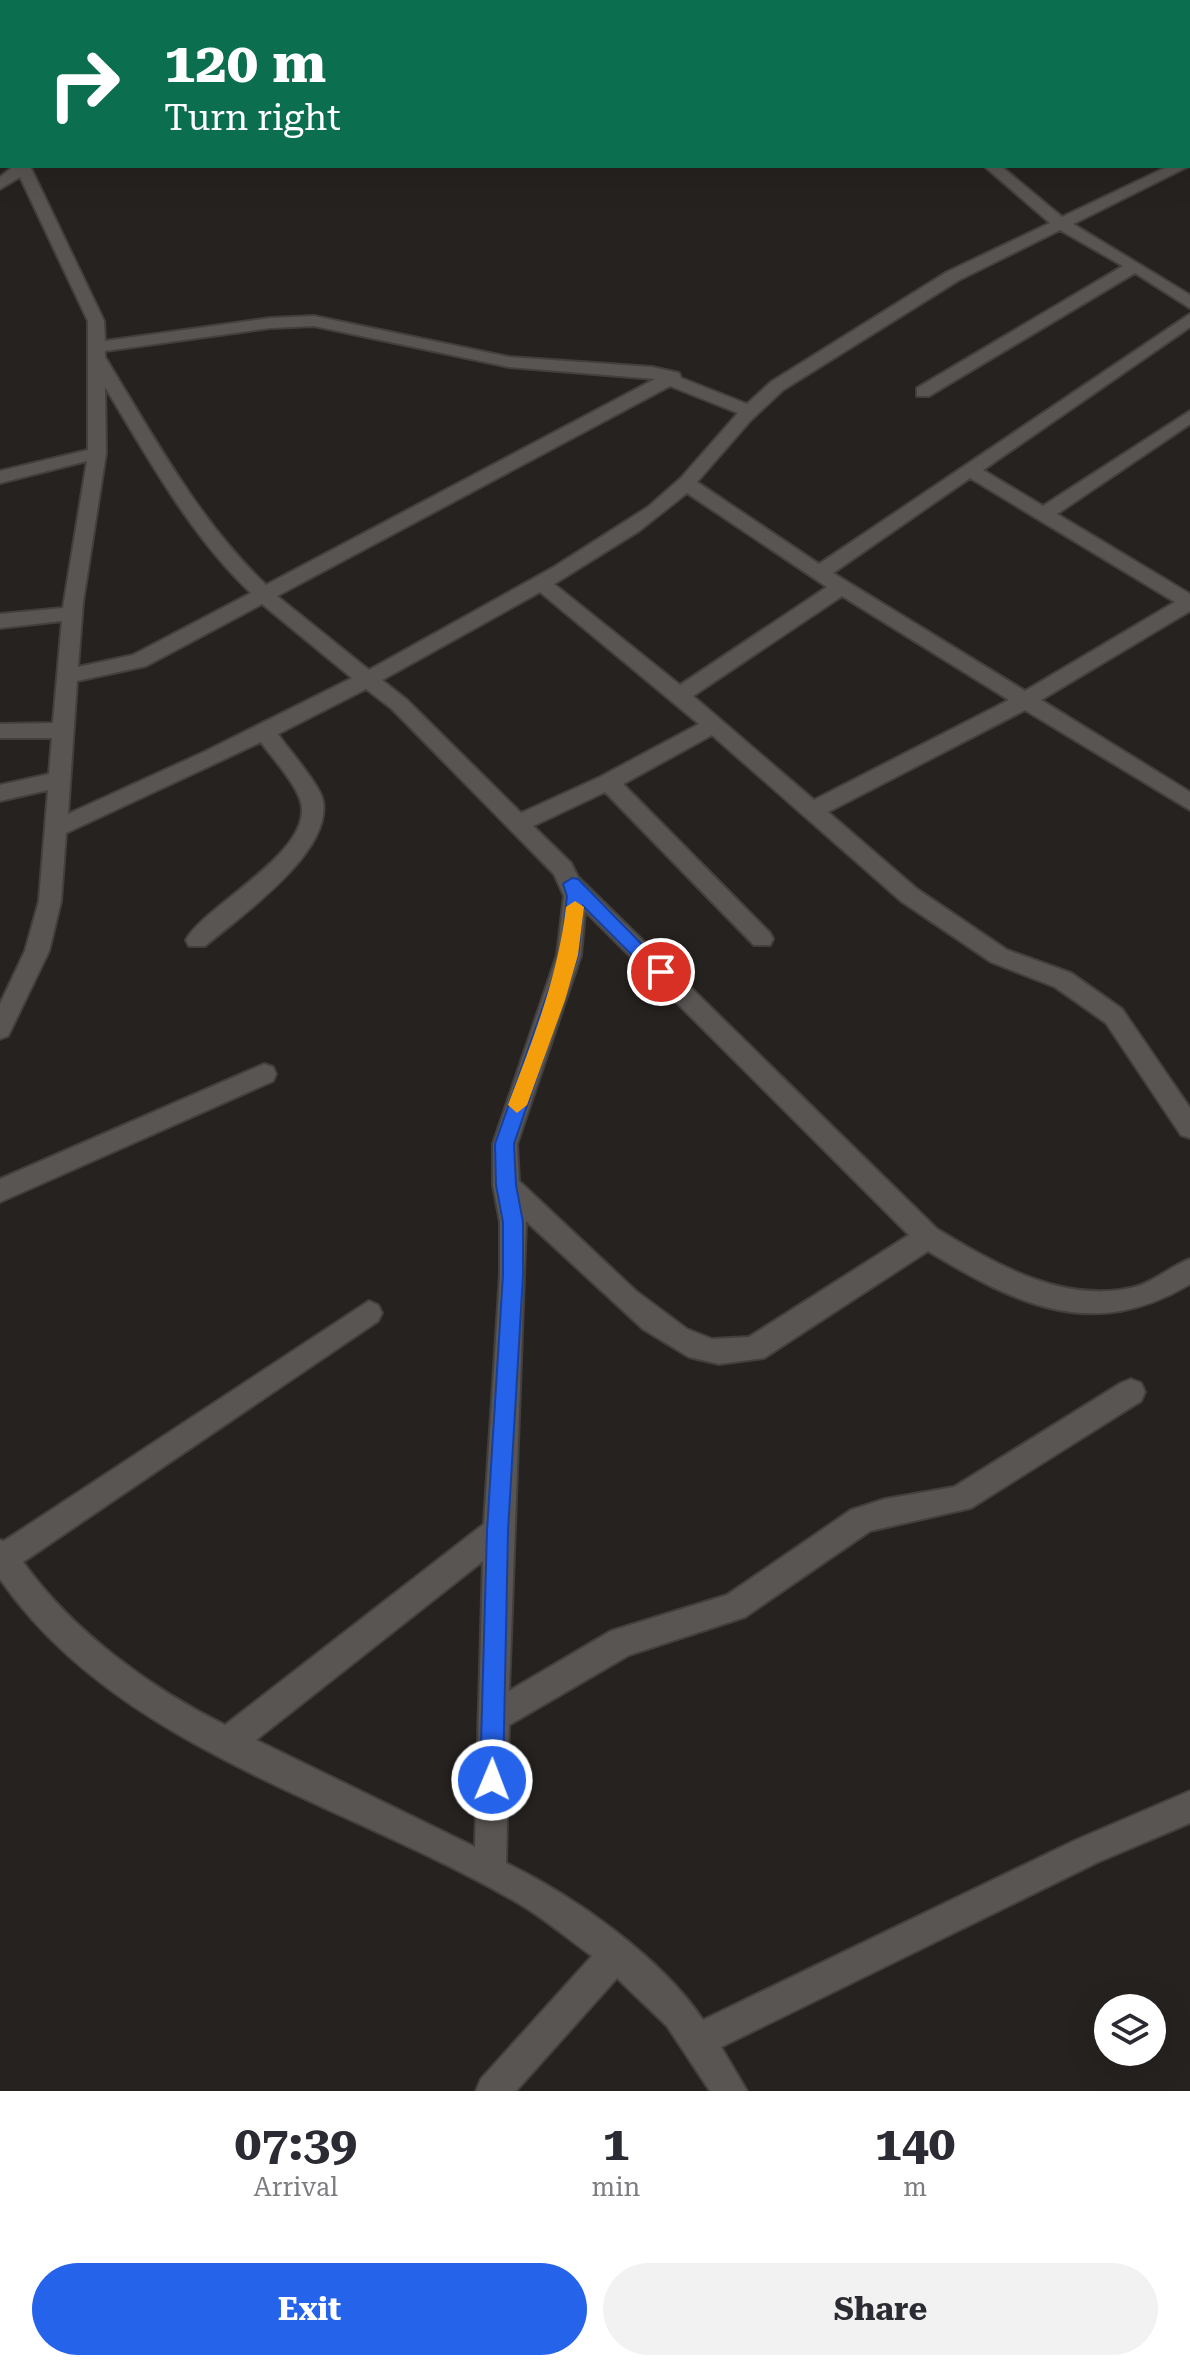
<!DOCTYPE html>
<style>
body{margin:0;font-family:"Roboto Serif",serif;background:#f2f2f3;color:#2b2b33;height:100vh;display:flex;flex-direction:column;font-size:30px;white-space:nowrap}
*{box-sizing:border-box;margin:0}
p{font-size:26px;color:#7c7c81}
.icon{flex:none;width:44px;height:44px;fill:none;stroke:currentColor;stroke-width:2;stroke-linecap:round;stroke-linejoin:round}
.map{position:relative;height:2091px;overflow:hidden}
.panel{display:flex;flex-direction:column;background:#fff;flex:1}
.panel>*{flex:none}
.banner{position:absolute;left:0px;top:0px;width:1190px;height:168px;box-shadow:0 8px 32px #0002;background:#0b6e4f;color:#fff;overflow:hidden}
.fabs{position:absolute;left:1094px;top:1994px;display:grid;gap:16px}
.fabs a{display:grid;place-items:center;width:72px;height:72px;border-radius:50%;background:#fff;box-shadow:0 8px 32px #0002;font-size:40px}
.pin{position:absolute;display:grid;place-items:center;width:68px;height:68px;color:#fff;margin:-34px;border:4px solid #fff;border-radius:50%;box-shadow:0 2px 8px #0007}
.me{position:absolute;width:88px;margin:-44px;rotate:1deg;stroke-linejoin:round;filter:drop-shadow(0 0 6px #0008)}
.turn{display:flex;align-items:center;gap:28px;height:168px;padding:0 32px;font-size:36px}
.turn .icon{width:104px;height:104px;stroke-width:2.5}
.turn b{display:block;font-size:56px;line-height:68px}
.eta{display:flex;justify-content:space-evenly;align-items:center;height:136px;text-align:center}
.eta b{font-size:48px;font-weight:700;line-height:56px}
.primary-button{display:flex;gap:16px;margin-top:auto;padding:16px 32px}
.primary-button a{flex:1;height:92px;border-radius:48px;background:#2563eb;color:#fff;font-size:32px;font-weight:700;line-height:92px;text-align:center}
.primary-button a+a{background:#f2f2f3;color:#2b2b33}
.map>svg:first-child{display:block}
.lines{fill:none;stroke-linecap:round;stroke-linejoin:round}
.minor-casing{stroke:#42403e;stroke-width:4}
.tertiary-casing{stroke:#42403e;stroke-width:4}
.minor{fill:#595553;fill-rule:evenodd}
.tertiary{fill:#595553;fill-rule:evenodd}
.route{fill:#2563eb;stroke:#184099;stroke-width:2}
.slow{fill:#f59e0b}
</style>
<div class="map">
<svg width="1190" height="2091" viewBox="0 0 1190 2091">
<rect width="100%" height="100%" fill="#262220"/>
<g class="lines">
<defs>
<path id="minor" d="M 326,0 L 345,0 L 325,2 Z
M 797,0 L 812,0 L 813,2 L 798,2 Z
M 889,0 L 905,0 L 906,2 L 890,2 Z
M 973,0 L 993,0 L 972,2 Z
M 1188,31 L 1190,31 L 1188,40 Z
M 0,117 L 2,117 L 2,130 L 0,129 Z
M 14,166 L 30,166 L 104,321 L 105,341 L 270,318 L 314,316 L 509,357 L 652,367 L 679,373 L 681,378 L 747,404 L 771,382 L 947,272 L 1050,223 L 984,166 L 1001,166 L 1062,217 L 1169,166 L 1189,166 L 1073,224 L 1190,295 L 1190,308 L 1135,273 L 929,396 L 917,396 L 917,388 L 1123,266 L 1060,230 L 959,280 L 783,390 L 751,420 L 697,482 L 819,564 L 1190,314 L 1190,327 L 983,470 L 1043,506 L 1190,411 L 1190,424 L 1057,514 L 1190,594 L 1190,611 L 1041,700 L 1190,792 L 1190,810 L 1025,710 L 828,812 L 917,889 L 1007,950 L 1071,973 L 1122,1009 L 1190,1108 L 1190,1138 L 1181,1135 L 1106,1023 L 1055,987 L 991,962 L 901,901 L 712,735 L 623,784 L 770,933 L 773,939 L 770,945 L 754,945 L 605,792 L 533,826 L 571,863 L 578,877 L 937,1229 C 995,1264 1064,1305 1135,1287 C 1154,1282 1171,1266 1190,1259 L 1190,1284 C 1093,1342 1017,1305 928,1251 L 764,1358 L 719,1364 L 689,1357 L 643,1329 L 526,1221 L 509,1691 L 611,1631 L 727,1595 L 851,1510 L 885,1499 L 954,1487 L 1121,1383 L 1131,1379 L 1141,1383 L 1145,1392 L 1141,1401 L 971,1508 L 870,1531 L 745,1617 L 629,1655 L 509,1725 L 506,1863 C 574,1896 661,1957 703,2020 L 1076,1840 L 1190,1791 L 1190,1823 L 1098,1862 L 721,2047 L 747,2091 L 710,2091 L 667,2026 L 617,1978 L 516,2091 L 476,2091 L 481,2079 L 592,1956 C 568,1939 544,1918 518,1903 C 347,1803 118,1749 0,1579 L 0,1540 L 4,1541 L 369,1301 L 378,1305 L 382,1313 L 378,1321 L 23,1562 C 72,1631 150,1688 225,1725 L 484,1524 L 500,1275 L 500,1222 L 493,1185 L 493,1144 L 557,955 L 564,896 L 554,874 L 392,709 L 366,689 L 278,734 C 288,749 320,785 323,801 C 332,853 239,917 205,946 L 189,946 L 186,940 C 204,905 319,850 300,799 C 293,780 273,759 261,742 L 66,833 L 61,901 L 49,951 L 8,1036 L 0,1039 L 0,1004 L 25,951 L 39,901 L 48,790 L 0,801 L 0,785 L 49,774 L 52,738 L 0,738 L 0,724 L 53,723 L 62,621 L 0,628 L 0,614 L 63,608 L 87,461 L 0,483 L 0,471 L 88,450 L 88,321 L 20,177 L 0,189 L 0,177 ZM 314,326 L 509,367 L 655,379 L 266,585 C 198,520 154,437 105,357 L 105,351 L 270,328 ZM 670,386 L 738,413 L 681,478 L 648,507 L 554,567 L 369,670 L 277,596 ZM 105,387 C 149,459 189,534 251,593 L 133,655 L 78,667 L 83,602 L 106,453 ZM 970,478 L 1175,602 L 1025,691 L 833,573 ZM 687,493 L 827,587 L 680,685 L 554,584 L 639,531 ZM 540,592 L 699,724 L 600,777 L 521,813 L 406,699 L 382,680 ZM 842,596 L 1009,700 L 814,800 L 693,696 ZM 262,604 L 352,678 L 204,752 L 68,814 L 77,681 L 146,666 ZM 585,911 L 909,1235 L 749,1337 L 712,1339 L 687,1329 L 636,1291 L 519,1181 L 517,1144 L 581,955 ZM 483,1561 L 475,1847 L 256,1740 Z
M 264,1064 L 273,1067 L 276,1074 L 273,1081 L 0,1202 L 0,1179 Z"/>
<path id="tertiary" d="M 1089,0 L 1106,0 L 1107,2 L 1090,2 Z
M 1188,49 L 1190,49 L 1190,58 L 1188,58 Z"/>
</defs>
<use href="#minor" class="minor-casing"/>
<use href="#tertiary" class="tertiary-casing"/>
<use href="#minor" class="minor"/>
<use href="#tertiary" class="tertiary"/>
</g>
<path class="route" d="M 572,878 L 578,879 L 669,972 L 661,979 L 654,977 L 583,906 L 578,955 L 514,1144 L 516,1185 L 523,1222 L 523,1275 L 508,1531 L 503,1780 L 500,1788 L 492,1791 L 483,1788 L 480,1780 L 487,1531 L 503,1275 L 503,1222 L 496,1185 L 495,1144 L 561,955 L 567,896 L 563,884 Z"/>
<path class="slow" d="M 575,901 L 584,907 L 578,955 L 565,1000 L 527,1105 L 517,1113 L 508,1105 C 533,1039 558,977 566,907 Z"/>
</svg>
<div class="fabs">
<a><svg class="icon" aria-label="layers" viewBox="0 0 24 24"><path d="M12 4l9 5-9 5-9-5zM3 14l9 5 9-5"/></svg></a>
</div>
<div class="pin" style="left:661px;top:972px;background:#d93025"><svg class="icon" aria-label="arrive" viewBox="0 0 24 24"><path d="M6 21V4h12l-3 4 3 4H6"/></svg></div>
<svg class="me" style="left:492px;top:1780px" viewBox="-20 -20 40 40"><circle r="17" fill="#2563eb" stroke="#fff" stroke-width="3"/><path d="M0-11L8 9 0 5-8 9z" fill="#fff"/></svg>
<div class="banner">
<div class="turn"><svg class="icon" aria-label="right" viewBox="0 0 24 24"><path d="M7 20v-9h11M14 6l5 5-5 5"/></svg><div><b>120 m</b>Turn right</div></div>
</div>
</div>
<section class="panel">
<div class="eta">
<div><b>07:39</b><p>Arrival</p></div>
<div><b>1</b><p>min</p></div>
<div><b>140</b><p>m</p></div>
</div>
<div class="primary-button"><a>Exit</a><a>Share</a></div>
</section>
